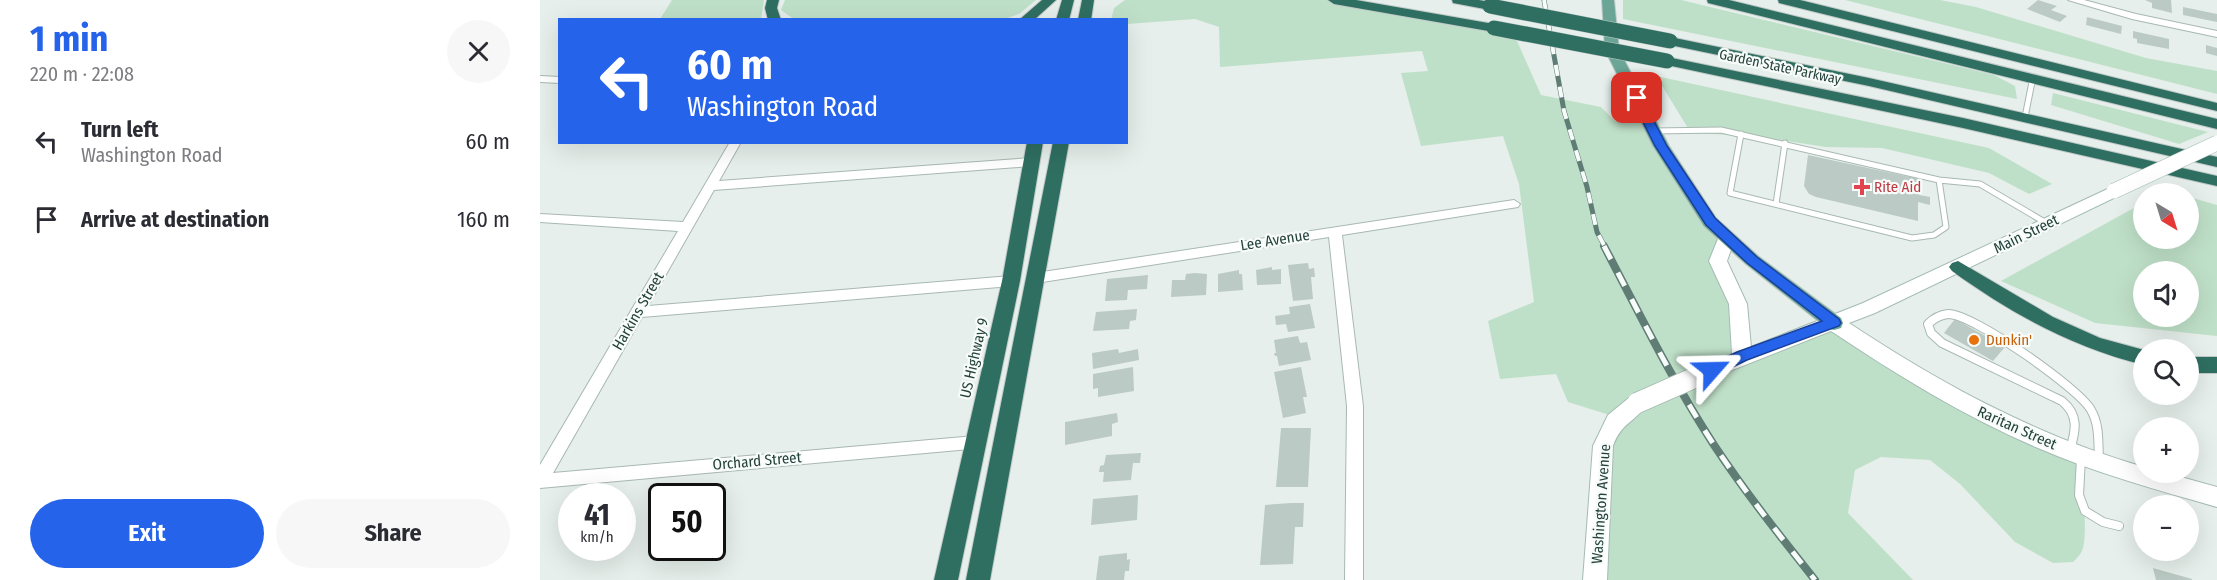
<!DOCTYPE html>
<meta charset="utf-8">
<style>
body{margin:0;font-family:"Fira Sans Condensed",sans-serif;background:#f7f7f7;color:#2b2b33;height:100vh;display:flex;flex-direction:column;font-size:22px;white-space:nowrap}
*{box-sizing:border-box;margin:0}
p{font-size:20px;color:#7c7c81}
.icon{flex:none;width:33px;height:33px;fill:none;stroke:currentColor;stroke-width:2;stroke-linecap:round;stroke-linejoin:round}
.map{position:relative;flex:1;overflow:hidden}
.side{display:flex;flex-direction:column;background:#fff;width:540px}
.side>*{flex:none}
.hud{position:absolute;left:18px;top:18px;width:570px;height:126px;border-radius:0px;box-shadow:0 6px 24px #0002;background:#2563eb;color:#fff;overflow:hidden}
.needle{width:39px;rotate:142deg}
.tools{position:absolute;left:1593px;top:183px;display:grid;gap:12px}
.tools a{display:grid;place-items:center;width:66px;height:66px;border-radius:50%;background:#fff;box-shadow:0 6px 24px #0002;font-size:30px}
.speed{position:absolute;left:18px;top:483px;display:flex;gap:12px;font-size:30px;font-weight:700;text-align:center}
.speed>*{display:grid;place-content:center;width:78px;height:78px;border-radius:50%;background:#fff;box-shadow:0 6px 24px #0002;line-height:1}
.speed small{font-size:15px;font-weight:400}
.speed .limit{border:3px solid #111;border-radius:9px;background:#fff;color:#111}
.pin{position:absolute;display:grid;place-items:center;width:51px;height:51px;color:#fff;margin:-26px;border-radius:12px;box-shadow:0 3px 9px #0006}
.me{position:absolute;width:66px;margin:-33px;rotate:65deg;stroke-linejoin:round;filter:drop-shadow(0 0 4px #0008)}
.turn{display:flex;align-items:center;gap:21px;height:126px;padding:0 30px;font-size:27px}
.turn .icon{width:78px;height:78px;stroke-width:2.5}
.turn b{display:block;font-size:42px;line-height:51px}
.round{display:grid;place-items:center;flex:none;width:63px;height:63px;border-radius:32px;background:#f7f7f7}
.headline{display:flex;align-items:center;justify-content:space-between;height:102px;padding:0 30px}
h1{font-size:36px;font-weight:700;line-height:45px;color:#2563eb}
.primary-button{display:flex;gap:12px;margin-top:auto;padding:12px 30px}
.primary-button a{flex:1;height:69px;border-radius:36px;background:#2563eb;color:#fff;font-size:24px;font-weight:700;line-height:69px;text-align:center}
.primary-button a+a{background:#f7f7f7;color:#2b2b33}
ul{padding:0;list-style:none}
li{display:flex;align-items:center;gap:18px;height:78px;padding:0 30px}
li div{flex:1}
li b{display:block;font-size:22px}
li em{font-style:normal}
main{display:flex;flex:1;min-height:0}
.map>svg:first-child{display:block}
.green{fill:#bfe0c8;fill-rule:evenodd}
.building{fill:#bbcac4}
.lines{fill:none;stroke-linecap:round;stroke-linejoin:round}
.lane-far1-casing{stroke:#a8b8b2;stroke-width:7}
.lane-casing{stroke:#a8b8b2;stroke-width:10}
.street-casing{stroke:#a8b8b2;stroke-width:2}
.secondary-casing{stroke:#a4bbb3;stroke-width:2}
.primary-casing{stroke:#c2cac8;stroke-width:2}
.highway-casing{stroke:#c2cac8;stroke-width:2}
.lane-far1{stroke:#fff;stroke-width:5}
.lane{stroke:#fff;stroke-width:8}
.street{fill:#fff;fill-rule:evenodd}
.secondary{fill:#fff;fill-rule:evenodd}
.primary{fill:#6aa596;fill-rule:evenodd}
.highway{fill:#2f6f62;fill-rule:evenodd}
.rail-far1-casing{stroke:#5f7d75;stroke-width:5}
.rail-casing{stroke:#5f7d75;stroke-width:8}
.rail-far1{stroke:#f7fbf9;stroke-width:4;stroke-dasharray:11;stroke-linecap:butt}
.rail{stroke:#f7fbf9;stroke-width:5;stroke-dasharray:15;stroke-linecap:butt}
.secondary-bridge-far1-casing{stroke:#a4bbb3;stroke-width:16;stroke-linecap:butt}
.secondary-bridge-casing{stroke:#a4bbb3;stroke-width:22;stroke-linecap:butt}
.highway-bridge-casing{stroke:#c2cac8;stroke-width:16;stroke-linecap:butt}
.secondary-bridge-far1{stroke:#fff;stroke-width:15}
.secondary-bridge{stroke:#fff;stroke-width:20}
.highway-bridge{stroke:#2f6f62;stroke-width:15}
.route{fill:#2563eb;stroke:#184099;stroke-width:1.5}
.health-dot{fill:#e0444e;stroke:#f7fbf9;stroke-width:2}
.food-dot{fill:#e8710a;stroke:#f7fbf9;stroke-width:2}
.labels{text-anchor:middle;dominant-baseline:central;stroke-width:4.5;stroke-linejoin:round;paint-order:stroke}
.far-street-label{font-size:14px;fill:#24423a;stroke:#f7fbf9}
.health-label{font-size:15px;fill:#be3a42;stroke:#f7fbf9;text-anchor:start}
.street-label{font-size:15px;fill:#24423a;stroke:#f7fbf9}
.food-label{font-size:15px;fill:#c56008;stroke:#f7fbf9;text-anchor:start}
</style>
<main>
<section class="side">
<div class="headline"><div><h1>1 min</h1><p>220 m · 22:08</p></div><a class="round"><svg class="icon" aria-label="close" viewBox="0 0 24 24"><path d="M6 6l12 12M18 6L6 18"/></svg></a></div>
<ul>
<li><svg class="icon" aria-label="left" viewBox="0 0 24 24"><path d="M17 20v-9H6M10 6l-5 5 5 5"/></svg><div><b>Turn left</b><p>Washington Road</p></div><em>60 m</em></li>
<li><svg class="icon" aria-label="arrive" viewBox="0 0 24 24"><path d="M6 21V4h12l-3 4 3 4H6"/></svg><div><b>Arrive at destination</b></div><em>160 m</em></li>
</ul>
<div class="primary-button"><a>Exit</a><a>Share</a></div>
</section>
<div class="map">
<svg width="1677" height="580" viewBox="0 0 1677 580">
<rect width="100%" height="100%" fill="#e6efeb"/>
<path class="green" d="M 132,0 L 224,0 L 221,19 L 120,19 Z
M 245,0 L 496,0 L 479,14 L 465,19 L 255,20 L 241,10 Z
M 585,0 L 794,0 L 954,28 L 977,41 L 1001,95 L 1061,107 L 1075,121 L 1082,119 L 1080,110 L 1104,111 L 1186,238 L 1178,261 L 1198,304 L 1202,356 L 1294,323 L 1541,456 C 1541,477 1549,534 1542,551 C 1540,555 1536,559 1533,562 L 1513,563 L 1475,542 L 1420,484 L 1390,460 L 1341,457 L 1315,470 L 1308,513 L 1373,580 L 1055,580 L 1076,417 L 1028,402 L 1016,374 L 960,379 L 948,321 L 994,302 L 979,184 L 963,136 L 881,146 L 861,73 L 888,71 L 882,51 L 680,67 L 679,27 L 655,19 L 587,24 L 586,20 L 571,20 L 574,8 Z
M 1083,0 L 1141,0 L 1454,75 L 1475,86 L 1477,99 L 1083,19 Z
M 1305,0 L 1400,0 L 1436,7 L 1606,58 L 1677,71 L 1677,94 Z
M 1116,76 L 1449,148 L 1512,184 L 1489,194 L 1449,173 L 1342,148 L 1286,147 L 1212,136 L 1151,133 Z
M 1513,93 L 1668,132 L 1639,144 L 1511,105 Z
M 1649,197 L 1677,205 L 1677,336 L 1555,323 L 1461,281 L 1603,203 L 1604,238 L 1648,238 ZM 1604,272 L 1648,272 L 1648,316 L 1604,316 Z"/>
<path class="building" d="M 1498,0 L 1517,6 L 1511,10 L 1527,16 L 1520,22 L 1487,9 Z
M 1605,0 L 1631,0 L 1632,13 L 1612,8 L 1612,3 Z
M 1643,7 L 1677,14 L 1677,22 L 1643,15 Z
M 1547,17 L 1582,26 L 1581,34 L 1546,25 Z
M 1593,31 L 1629,39 L 1629,49 L 1597,43 L 1597,39 L 1593,38 Z
M 1666,45 L 1677,48 L 1677,56 L 1666,53 Z
M 1268,155 L 1379,179 L 1379,195 L 1390,197 L 1390,205 L 1378,202 L 1378,221 L 1276,197 L 1269,194 L 1264,186 Z
M 768,263 L 769,269 L 774,268 L 775,277 L 771,277 L 773,299 L 753,301 L 748,265 Z
M 732,267 L 732,270 L 741,269 L 741,284 L 717,285 L 716,270 Z
M 699,270 L 699,274 L 702,274 L 703,290 L 678,292 L 678,274 Z
M 655,273 L 667,274 L 666,295 L 631,297 L 632,280 L 645,280 L 646,274 Z
M 608,275 L 607,289 L 588,290 L 587,300 L 565,301 L 567,279 Z
M 770,304 L 775,328 L 748,332 L 746,324 L 736,325 L 735,316 L 750,314 L 749,307 Z
M 597,309 L 596,320 L 590,321 L 589,329 L 553,331 L 556,312 Z
M 1415,319 L 1465,347 L 1453,361 L 1404,333 Z
M 758,336 L 760,343 L 767,342 L 771,360 L 739,366 L 737,356 L 735,356 L 734,353 L 736,353 L 734,340 Z
M 578,349 L 579,353 L 598,349 L 599,360 L 553,369 L 552,353 Z
M 593,367 L 594,391 L 558,397 L 558,388 L 553,389 L 553,374 Z
M 761,367 L 767,397 L 763,397 L 766,413 L 743,418 L 734,372 Z
M 577,413 L 578,422 L 572,424 L 572,436 L 525,445 L 525,422 Z
M 741,428 L 771,428 L 768,487 L 736,487 Z
M 601,453 L 600,463 L 593,463 L 591,480 L 563,482 L 564,472 L 559,472 L 560,466 L 564,465 L 566,455 Z
M 598,495 L 597,520 L 551,525 L 553,499 Z
M 751,503 L 764,503 L 763,527 L 755,527 L 753,564 L 720,565 L 725,505 Z
M 587,553 L 587,560 L 590,559 L 589,571 L 585,571 L 584,580 L 556,580 L 559,556 Z
M 1613,568 L 1652,579 L 1652,580 L 1616,580 Z"/>
<g class="lines">
<defs>
<path id="lane-far1" d="M 1485,117 L 1493,77
M 1113,131 L 1181,130 L 1399,180 L 1440,184 L 1508,224
M 1201,134 L 1190,193 L 1372,238 L 1394,235 L 1406,227 L 1399,180
M 1236,204 L 1245,143"/>
<path id="lane" d="M 1530,450 C 1536,430 1539,415 1522,401 L 1402,343 L 1391,333 L 1388,324 C 1394,318 1399,315 1408,314 C 1432,313 1540,389 1551,410 C 1560,425 1558,444 1559,460
M 1541,458 L 1539,495 L 1545,511 L 1563,522 L 1579,526"/>
<path id="street" d="M 1528,0 L 1544,0 L 1596,14 L 1677,31 L 1677,37 L 1592,19 Z
M 0,76 L 20,77 L 20,83 L 0,82 Z
M 190,142 L 201,142 L 179,181 L 491,158 L 497,162 L 491,166 L 174,190 L 108,306 L 471,276 L 478,281 L 471,286 L 102,317 L 13,473 L 435,436 L 441,438 L 443,443 L 441,448 L 0,488 L 0,465 L 138,231 L 0,222 L 0,214 L 143,222 Z
M 974,200 L 980,204 L 978,207 L 802,235 L 823,406 L 823,580 L 805,580 L 807,406 L 789,237 L 496,283 L 489,278 L 496,273 Z"/>
<path id="secondary" d="M 1574,186 L 1580,187 L 1582,191 L 1580,195 L 1335,313 L 1309,323 C 1401,384 1497,436 1604,467 L 1604,472 L 1623,472 L 1677,487 L 1677,507 C 1617,490 1556,473 1498,448 C 1425,417 1357,375 1291,331 L 1172,378 L 1165,375 L 1162,370 L 1165,365 L 1192,354 L 1189,304 L 1169,261 L 1180,234 L 1192,234 L 1195,238 L 1187,261 L 1207,304 L 1211,347 L 1323,303 Z
M 1097,395 L 1104,397 L 1107,403 C 1098,421 1081,422 1073,446 L 1067,580 L 1043,580 L 1053,446 L 1068,415 L 1090,397 Z"/>
<path id="primary" d="M 1062,0 L 1074,0 L 1079,50 L 1129,146 L 1176,218 L 1218,256 L 1301,318 L 1303,323 L 1301,328 L 1294,330 L 1287,328 L 1206,264 L 1164,226 L 1113,146 L 1065,50 Z"/>
<path id="highway" d="M 227,0 L 239,0 L 237,8 L 241,20 L 228,20 L 225,8 Z
M 502,0 L 516,0 L 494,20 L 479,20 Z
M 522,0 L 534,0 L 529,20 L 516,20 Z
M 542,0 L 554,0 L 551,20 L 538,20 Z
M 788,0 L 816,0 L 954,24 L 961,28 L 954,32 L 794,4 Z
M 912,0 L 939,0 L 955,3 L 956,6 L 950,10 L 913,3 Z
M 1167,0 L 1189,0 L 1677,119 L 1677,129 L 1168,3 Z
M 1238,0 L 1260,0 L 1677,103 L 1677,111 L 1239,3 Z
M 1130,37 L 1329,78 L 1677,157 L 1677,167 L 1329,86 L 1125,44 L 1123,41 L 1125,38 Z
M 1127,57 L 1423,118 L 1677,176 L 1677,186 L 1423,128 L 1122,64 L 1120,61 Z
M 487,142 L 503,142 L 480,281 L 418,580 L 394,580 L 462,281 Z
M 513,142 L 529,142 L 450,580 L 426,580 Z
M 1418,261 L 1513,317 L 1560,338 L 1604,350 L 1604,365 C 1532,347 1472,314 1412,271 L 1409,267 L 1412,263 Z
M 1648,357 L 1677,357 L 1677,373 L 1648,373 Z"/>
</defs>
<use href="#lane-far1" class="lane-far1-casing"/>
<use href="#lane" class="lane-casing"/>
<use href="#street" class="street-casing"/>
<use href="#secondary" class="secondary-casing"/>
<use href="#primary" class="primary-casing"/>
<use href="#highway" class="highway-casing"/>
<use href="#lane-far1" class="lane-far1"/>
<use href="#lane" class="lane"/>
<use href="#street" class="street"/>
<use href="#secondary" class="secondary"/>
<use href="#primary" class="primary"/>
<use href="#highway" class="highway"/>
<defs>
<path id="rail-far1" d="M 1004,0 L 1024,111 L 1047,187 L 1057,232 L 1065,247"/>
<path id="rail" d="M 1064,246 C 1099,313 1133,382 1174,445 C 1205,492 1240,536 1275,580"/>
</defs>
<use href="#rail-far1" class="rail-far1-casing"/>
<use href="#rail" class="rail-casing"/>
<use href="#rail-far1" class="rail-far1"/>
<use href="#rail" class="rail"/>
<defs>
<path id="secondary-bridge-far1" d="M 1574,191 L 1677,143"/>
<path id="secondary-bridge" d="M 1097,403 L 1172,370"/>
<path id="highway-bridge" d="M 950,6 L 1130,41
M 954,28 L 1127,61"/>
</defs>
<use href="#secondary-bridge-far1" class="secondary-bridge-far1-casing"/>
<use href="#secondary-bridge" class="secondary-bridge-casing"/>
<use href="#highway-bridge" class="highway-bridge-casing"/>
<use href="#secondary-bridge-far1" class="secondary-bridge-far1"/>
<use href="#secondary-bridge" class="secondary-bridge"/>
<use href="#highway-bridge" class="highway-bridge"/>
</g>
<path class="route" d="M 1097,94 L 1102,98 L 1127,146 L 1175,218 L 1217,257 L 1299,319 L 1301,323 L 1299,326 L 1207,360 L 1178,374 L 1167,374 L 1165,370 L 1167,366 L 1197,352 L 1282,321 L 1207,263 L 1166,225 L 1115,146 L 1091,98 Z"/>
<path class="health-dot" d="M1319 178h6v6h6v6h-6v6h-6v-6h-6v-6h6z"/>
<circle class="food-dot" cx="1434" cy="340" r="6"/>
<g class="labels">
<g class="far-street-label">
<text transform="translate(1240 67) rotate(12)">Garden State Parkway</text>
</g>
<g class="health-label">
<text x="1334" y="187">Rite Aid</text>
</g>
<g class="street-label">
<text transform="translate(1486 234) rotate(-26)">Main Street</text>
<text transform="translate(735 240) rotate(-9)">Lee Avenue</text>
<text transform="translate(98 311) rotate(-60)">Harkins Street</text>
<text transform="translate(434 358) rotate(-77)">US Highway 9</text>
<text transform="translate(1477 428) rotate(24)">Raritan Street</text>
<text transform="translate(217 461) rotate(-5)">Orchard Street</text>
<text transform="translate(1061 504) rotate(-86)">Washington Avenue</text>
</g>
<g class="food-label">
<text x="1446" y="340">Dunkin'</text>
</g>
</g>
</svg>
<div class="tools">
<a><svg class="needle" viewBox="-14 -14 28 28"><path d="M0-13l5 13h-10z" fill="#e53935"/><path d="M0 13l5-13h-10z" fill="#7c7c81"/></svg></a>
<a><svg class="icon" aria-label="sound" viewBox="0 0 24 24"><path d="M4 9h4l5-4v14l-5-4H4zM17 9q2 3 0 6"/></svg></a>
<a><svg class="icon" aria-label="search" viewBox="0 0 24 24"><circle cx="10" cy="10" r="6"/><path d="M15 15l6 6"/></svg></a>
<a>+</a>
<a>−</a>
</div>
<div class="speed"><div>41<small>km/h</small></div><div class="limit">50</div></div>
<div class="pin" style="left:1097px;top:98px;background:#d93025"><svg class="icon" aria-label="arrive" viewBox="0 0 24 24"><path d="M6 21V4h12l-3 4 3 4H6"/></svg></div>
<svg class="me" style="left:1172px;top:370px" viewBox="-20 -20 40 40"><path d="M0-17L14 15 0 8-14 15z" fill="#2563eb" stroke="#fff" stroke-width="4"/></svg>
<div class="hud">
<div class="turn"><svg class="icon" aria-label="left" viewBox="0 0 24 24"><path d="M17 20v-9H6M10 6l-5 5 5 5"/></svg><div><b>60 m</b>Washington Road</div></div>
</div>
</div>
</main>
